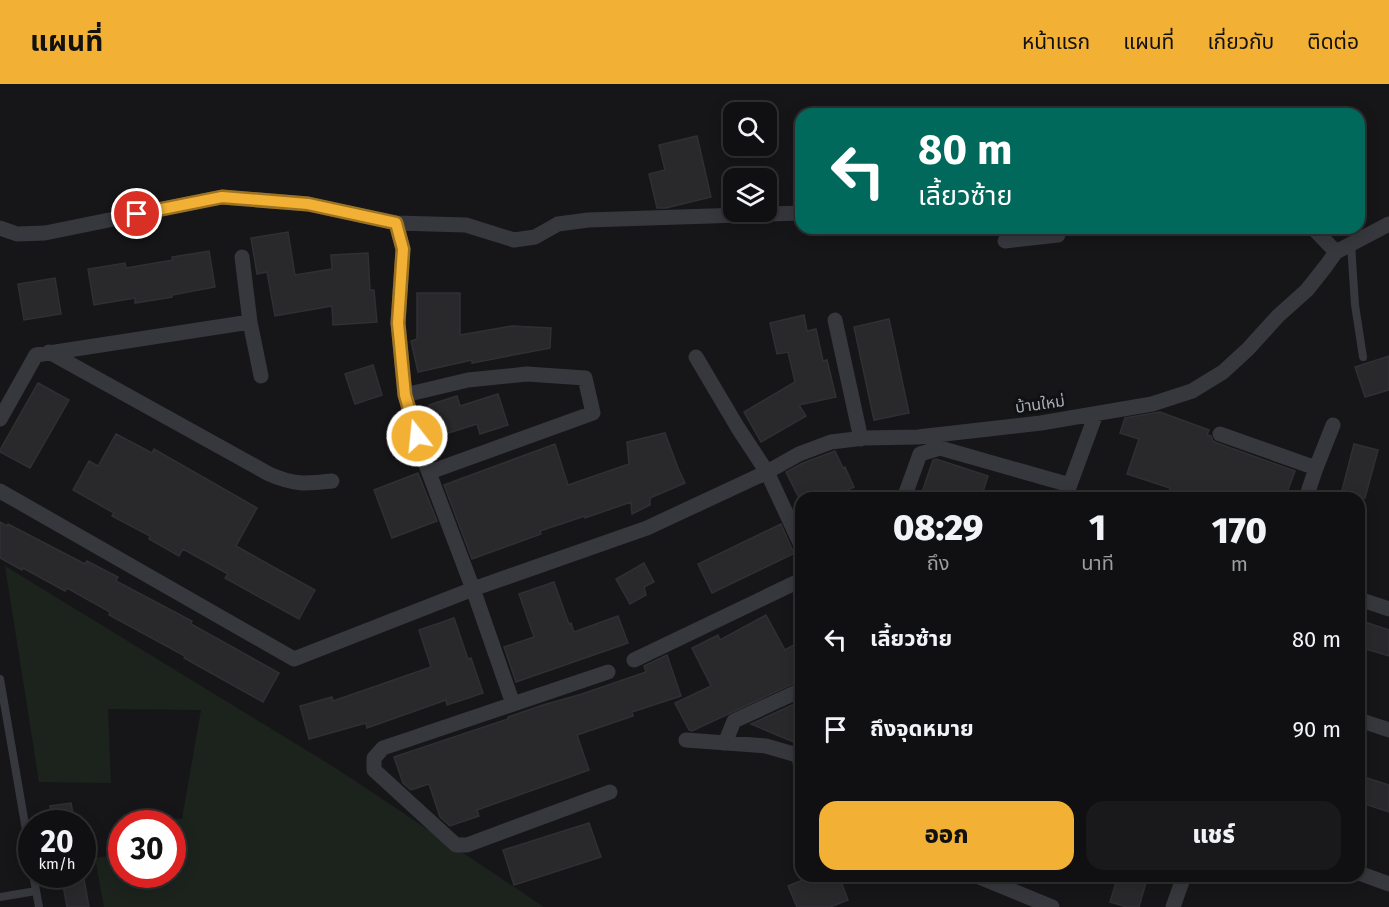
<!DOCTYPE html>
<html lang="th">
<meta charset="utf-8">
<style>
body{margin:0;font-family:"Fira Sans","Noto Sans Thai",sans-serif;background:#19191b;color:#f1f3f6;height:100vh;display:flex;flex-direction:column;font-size:22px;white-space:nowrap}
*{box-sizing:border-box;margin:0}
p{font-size:20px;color:#9c9d9f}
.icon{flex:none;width:33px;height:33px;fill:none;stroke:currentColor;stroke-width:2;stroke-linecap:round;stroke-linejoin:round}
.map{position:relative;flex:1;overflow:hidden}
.drawer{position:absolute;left:795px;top:408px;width:570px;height:390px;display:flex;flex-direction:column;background:#101012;border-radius:18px;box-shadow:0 3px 15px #0003,0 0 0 2px #303032}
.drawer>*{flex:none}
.top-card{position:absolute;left:795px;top:24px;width:570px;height:126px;border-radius:18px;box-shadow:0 3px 15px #0003,0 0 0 2px #303032;background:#00695c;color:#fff;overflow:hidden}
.fabs{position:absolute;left:723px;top:18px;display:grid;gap:12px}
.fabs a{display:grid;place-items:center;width:54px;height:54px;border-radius:12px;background:#101012;box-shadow:0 3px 15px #0003,0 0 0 2px #303032;font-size:30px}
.speed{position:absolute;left:18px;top:726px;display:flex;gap:12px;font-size:30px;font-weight:700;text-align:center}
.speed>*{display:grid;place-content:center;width:78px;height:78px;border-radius:50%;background:#101012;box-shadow:0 3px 15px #0003,0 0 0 2px #303032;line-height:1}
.speed small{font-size:15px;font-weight:400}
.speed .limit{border:9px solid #d22;background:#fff;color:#111}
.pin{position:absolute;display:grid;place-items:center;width:51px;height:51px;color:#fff;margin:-26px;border:3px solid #fff;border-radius:50%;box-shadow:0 2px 6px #0007}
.me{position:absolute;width:66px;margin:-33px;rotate:344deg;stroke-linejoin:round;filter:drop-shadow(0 0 4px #0008)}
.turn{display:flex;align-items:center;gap:21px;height:126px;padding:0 24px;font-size:27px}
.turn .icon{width:78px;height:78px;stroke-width:2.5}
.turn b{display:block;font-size:42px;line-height:51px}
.eta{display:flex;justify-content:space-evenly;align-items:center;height:102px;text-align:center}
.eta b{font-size:36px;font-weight:800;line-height:42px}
.cta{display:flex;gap:12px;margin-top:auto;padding:12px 24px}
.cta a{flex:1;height:69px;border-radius:18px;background:#f2b134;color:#111;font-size:24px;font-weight:800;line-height:69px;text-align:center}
.cta a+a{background:#19191b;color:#f1f3f6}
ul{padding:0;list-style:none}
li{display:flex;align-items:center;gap:18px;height:90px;padding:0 24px}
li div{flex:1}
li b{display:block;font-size:22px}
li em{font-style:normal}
header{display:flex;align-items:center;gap:36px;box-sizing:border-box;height:84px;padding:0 30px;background:#f2b134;color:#111}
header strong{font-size:28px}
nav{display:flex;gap:33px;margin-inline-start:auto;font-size:21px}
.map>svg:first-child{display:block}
.green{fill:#1c231d}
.building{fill:#29292c;stroke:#303034;stroke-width:1.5}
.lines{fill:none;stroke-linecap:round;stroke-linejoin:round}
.lane{stroke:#37383d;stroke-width:8}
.street{stroke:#37383d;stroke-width:15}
.route-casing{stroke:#9d7322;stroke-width:15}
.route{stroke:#f2b134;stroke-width:10}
.labels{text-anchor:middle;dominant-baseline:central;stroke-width:6;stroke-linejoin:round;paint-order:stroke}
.street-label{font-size:16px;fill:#a8adb8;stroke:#111113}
</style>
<header>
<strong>แผนที่</strong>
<nav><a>หน้าแรก</a><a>แผนที่</a><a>เกี่ยวกับ</a><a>ติดต่อ</a></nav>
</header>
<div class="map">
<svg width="1389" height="823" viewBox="0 0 1389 823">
<rect width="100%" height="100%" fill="#161618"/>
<path class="green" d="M 5,482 L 337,685 L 544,823 L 104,823 L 95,774 L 121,770 L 122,790 L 172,790 L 172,740 L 130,739 L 130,733 L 182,735 L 201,626 L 108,625 L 111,699 L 39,698 Z"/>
<path class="building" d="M 697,52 L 711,113 L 666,124 L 657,124 L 649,90 L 665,86 L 659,61 Z
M 288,148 L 295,191 L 332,185 L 331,171 L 368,169 L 370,206 L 374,206 L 377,238 L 333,241 L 332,222 L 275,232 L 267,188 L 257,190 L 251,154 Z
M 209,167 L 215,203 L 172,211 L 172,213 L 135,219 L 135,214 L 94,221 L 88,185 L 125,179 L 126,184 L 173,176 L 172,173 Z
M 55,194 L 61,230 L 24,236 L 18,200 Z
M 417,209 L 460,209 L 460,251 L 512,242 L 551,244 L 550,264 L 472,279 L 472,276 L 418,288 L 411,257 L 417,255 Z
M 804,231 L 807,247 L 816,245 L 823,277 L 827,276 L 836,313 L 799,321 L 806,332 L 761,358 L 744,328 L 795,298 L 788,268 L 777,270 L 770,239 Z
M 889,235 L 909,329 L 874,336 L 854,243 Z
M 1389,272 L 1389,306 L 1365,313 L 1355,283 Z
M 373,281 L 382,311 L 355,320 L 345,290 Z
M 38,299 L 69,316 L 30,384 L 0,368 L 0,366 Z
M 498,310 L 508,341 L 480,350 L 477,340 L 439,352 L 429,321 L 457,312 L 460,322 Z
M 1160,328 L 1209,346 L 1207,351 L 1211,352 L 1213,357 L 1217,359 L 1295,387 L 1285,414 L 1167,414 L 1170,404 L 1127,390 L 1139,355 L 1120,349 L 1125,334 Z
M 665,349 L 678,384 L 685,399 L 650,414 L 650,421 L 632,430 L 631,418 L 585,434 L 585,432 L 540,447 L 541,450 L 472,475 L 444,401 L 555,360 L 568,401 L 629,380 L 627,358 Z
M 116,350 L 152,369 L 154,365 L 257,424 L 236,462 L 315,506 L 299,535 L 225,494 L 228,490 L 183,465 L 179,472 L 149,455 L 150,452 L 112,432 L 114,429 L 73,406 L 89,377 L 98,382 Z
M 1354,360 L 1378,366 L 1365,414 L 1340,414 Z
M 835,367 L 843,384 L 845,383 L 854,403 L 829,414 L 799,414 L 786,388 L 803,379 Z
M 936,375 L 988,392 L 981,414 L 920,414 L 933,376 Z
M 418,389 L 437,437 L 392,454 L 374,406 Z
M 0,438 L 7,442 L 8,440 L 85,480 L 87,477 L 118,493 L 116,497 L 192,537 L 191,540 L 279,589 L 263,618 L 184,574 L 185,572 L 109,531 L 110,528 L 67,504 L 65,507 L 23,484 L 22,486 L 0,474 Z
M 781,440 L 792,465 L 795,469 L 712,509 L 698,480 Z
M 644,479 L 654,498 L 644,503 L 646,511 L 630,520 L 616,495 Z
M 554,498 L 569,540 L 571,539 L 574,548 L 618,532 L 628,559 L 516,598 L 504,563 L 534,553 L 519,510 Z
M 766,531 L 785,566 L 801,557 L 801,596 L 692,647 L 689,646 L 675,619 L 711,602 L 692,564 L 718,551 L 720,556 Z
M 454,534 L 468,575 L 471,574 L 483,609 L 447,621 L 446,616 L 367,644 L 366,639 L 309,655 L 300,622 L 332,613 L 333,617 L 431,583 L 419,546 Z
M 1359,536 L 1389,546 L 1389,572 L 1359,563 Z
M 667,571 L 681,612 L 632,628 L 633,632 L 577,651 L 589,686 L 477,726 L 479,732 L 450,742 L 440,733 L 429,700 L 411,706 L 403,699 L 394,673 L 508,635 L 508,633 L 543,621 L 582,610 L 646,588 L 644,582 Z
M 801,617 L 801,661 L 751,640 Z
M 1364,693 L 1389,701 L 1389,728 L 1359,718 L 1359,710 Z
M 71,719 L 75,740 L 52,740 L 50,722 Z
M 589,739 L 601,773 L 514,801 L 503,766 Z
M 61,790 L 83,790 L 89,823 L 67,823 Z
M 813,792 L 839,792 L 848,816 L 830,823 L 797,823 L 788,802 Z
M 1118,792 L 1136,792 L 1147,795 L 1139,823 L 1127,823 L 1110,818 Z"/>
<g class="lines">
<path class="lane" d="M 1351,160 L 1355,221 L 1363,273
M 0,595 L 32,781
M 33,790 L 39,823
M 0,813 L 36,807"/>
<path class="street" d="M 396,139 L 403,165 L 398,239 L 405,311 L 423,373 L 473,505 L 513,620
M 0,144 L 17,150 L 45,149 L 222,113 L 308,120 L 396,139 L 466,141 L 514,156 L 535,153 L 558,140 L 588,136 L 801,129
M 1313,144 L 1336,168
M 1005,157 L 1058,151 L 1057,144
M 242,173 L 250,238 L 261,292
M 835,236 L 861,355
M 49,268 L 269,390 C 294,401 305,400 332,397
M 696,273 L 738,344 L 767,388 L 801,461
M 405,311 L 468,296 L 527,290 L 585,294 L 593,329 L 430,388
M 0,335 L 36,271 L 250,238
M 1220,350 L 1316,384
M 0,407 L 294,575 L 473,505 L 647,444 L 767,388 L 799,370 L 831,358 L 864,354 L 918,353 L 1041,339 L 1152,320 L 1192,307 L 1223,288 L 1248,265 L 1278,232 L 1307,206 L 1326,182 L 1336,168 L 1389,140
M 904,414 L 920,370 L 940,364 L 1070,401
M 1065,414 L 1096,330
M 1306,414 L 1316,384 L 1333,341
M 1359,515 L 1389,525
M 634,576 L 801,496
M 608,588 L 383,664 L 374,674 L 374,686 L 456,761 L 467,761 L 610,708
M 1359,636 L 1389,646
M 686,656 L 766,662 L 797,671 L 801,680
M 725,659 L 734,637 L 801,606
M 1359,789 L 1389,800
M 977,792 L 1052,823
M 1173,823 L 1184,792"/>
</g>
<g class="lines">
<defs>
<path id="route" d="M 137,130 L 222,113 L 308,120 L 396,139 L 403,165 L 398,239 L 405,311 L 417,352"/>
</defs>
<use href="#route" class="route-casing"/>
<use href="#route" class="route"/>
</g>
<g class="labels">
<g class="street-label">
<text transform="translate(1040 320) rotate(-8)">บ้านใหม่</text>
</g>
</g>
</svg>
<div class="fabs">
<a><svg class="icon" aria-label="search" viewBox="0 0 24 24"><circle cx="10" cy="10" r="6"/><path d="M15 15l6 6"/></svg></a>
<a><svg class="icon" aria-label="layers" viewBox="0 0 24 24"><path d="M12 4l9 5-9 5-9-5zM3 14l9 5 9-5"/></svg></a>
</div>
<div class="speed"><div>20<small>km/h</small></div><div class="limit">30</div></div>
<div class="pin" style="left:137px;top:130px;background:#d93025"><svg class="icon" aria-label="arrive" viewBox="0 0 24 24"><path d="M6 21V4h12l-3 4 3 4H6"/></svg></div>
<svg class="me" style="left:417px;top:352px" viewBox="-20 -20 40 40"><circle r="17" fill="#f2b134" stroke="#fff" stroke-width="3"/><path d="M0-11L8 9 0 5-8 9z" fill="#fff"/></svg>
<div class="top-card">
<div class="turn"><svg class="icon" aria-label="left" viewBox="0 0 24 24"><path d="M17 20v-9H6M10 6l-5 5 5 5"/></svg><div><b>80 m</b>เลี้ยวซ้าย</div></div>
</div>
<section class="drawer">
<div class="eta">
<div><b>08:29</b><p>ถึง</p></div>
<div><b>1</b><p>นาที</p></div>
<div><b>170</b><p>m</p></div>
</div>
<ul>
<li><svg class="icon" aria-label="left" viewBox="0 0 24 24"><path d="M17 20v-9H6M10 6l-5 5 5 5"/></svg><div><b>เลี้ยวซ้าย</b></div><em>80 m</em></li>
<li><svg class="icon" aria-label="arrive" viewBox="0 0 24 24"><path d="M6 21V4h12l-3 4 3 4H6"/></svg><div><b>ถึงจุดหมาย</b></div><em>90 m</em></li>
</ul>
<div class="cta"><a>ออก</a><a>แชร์</a></div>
</section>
</div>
